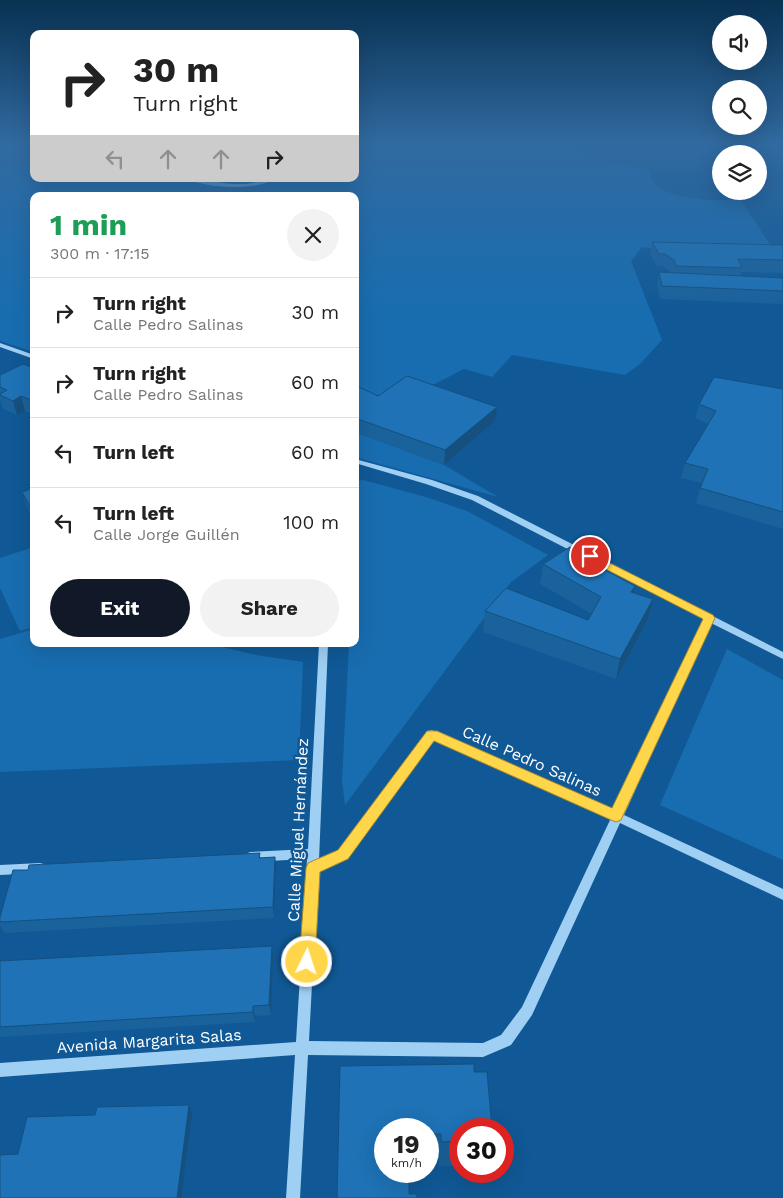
<!DOCTYPE html>
<meta charset="utf-8">
<style>
body{margin:0;font-family:"Work Sans",sans-serif;background:#f2f2f2;color:#222;height:100vh;display:flex;flex-direction:column;font-size:19px;white-space:nowrap}
*{box-sizing:border-box;margin:0}
p{font-size:16px;color:#767676}
.icon{flex:none;width:28px;height:28px;fill:none;stroke:currentColor;stroke-width:2;stroke-linecap:round;stroke-linejoin:round}
.map{position:relative;flex:1;overflow:hidden}
.details{position:absolute;left:30px;top:192px;width:329px;height:455px;display:flex;flex-direction:column;background:#fff;border-radius:10px;box-shadow:0 5px 20px #0002}
.details>*{flex:none}
.top-card{position:absolute;left:30px;top:30px;width:329px;height:152px;border-radius:10px;box-shadow:0 5px 20px #0002;background:#fff;color:#222;overflow:hidden}
.buttons{position:absolute;left:712px;top:15px;display:grid;gap:10px}
.buttons a{display:grid;place-items:center;width:55px;height:55px;border-radius:50%;background:#fff;box-shadow:0 5px 20px #0002;font-size:25px}
.speed{position:absolute;left:374px;top:1118px;display:flex;gap:10px;font-size:25px;font-weight:700;text-align:center}
.speed>*{display:grid;place-content:center;width:65px;height:65px;border-radius:50%;background:#fff;box-shadow:0 5px 20px #0002;line-height:1}
.speed small{font-size:12px;font-weight:400}
.speed .limit{border:8px solid #d22;background:#fff;color:#111}
.pin{position:absolute;display:grid;place-items:center;width:42px;height:42px;color:#fff;margin:-21px;border:2px solid #fff;border-radius:50%;box-shadow:0 1px 5px #0007}
.me{position:absolute;width:55px;margin:-28px;rotate:4deg;stroke-linejoin:round;filter:drop-shadow(0 0 4px #0008)}
.turn{display:flex;align-items:center;gap:18px;height:105px;padding:0 20px;font-size:22px}
.turn .icon{width:65px;height:65px;stroke-width:2.5}
.turn b{display:block;font-size:35px;line-height:42px}
.lanes{display:flex;align-items:center;height:48px;padding:0 20px;background:#0003;justify-content:center;gap:25px;direction:ltr}
.lanes .off{opacity:.35}
.round{display:grid;place-items:center;flex:none;width:52px;height:52px;border-radius:26px;background:#f2f2f2}
.headline{display:flex;align-items:center;justify-content:space-between;height:85px;padding:0 20px}
h1{font-size:30px;font-weight:700;line-height:38px;color:#1e9e55}
.button{display:flex;gap:10px;margin-top:auto;padding:10px 20px}
.button a{flex:1;height:58px;border-radius:30px;background:#111827;color:#fff;font-size:20px;font-weight:700;line-height:58px;text-align:center}
.button a+a{background:#f2f2f2;color:#222}
ul{padding:0;list-style:none}
li{display:flex;align-items:center;gap:15px;height:70px;padding:0 20px;border-top:1px solid #e0e0e0}
li div{flex:1}
li b{display:block;font-size:19px}
li em{font-style:normal}
.map>svg:first-child{display:block}
.green{fill:#186db0}
.lines{fill:none;stroke-linecap:round;stroke-linejoin:round}
.minor{fill:#a0cff4;fill-rule:evenodd}
.wall{fill:#1a629c}
.shaded-wall{fill:#15507f}
.building{fill:#1e72b5;stroke:#15507f}
.route{fill:#ffd54a;stroke:#a68a30}
.labels{text-anchor:middle;dominant-baseline:central;stroke-width:5;stroke-linejoin:round;paint-order:stroke}
.near-street-label{font-size:16px;fill:#fff;stroke:#105996}
</style>
<div class="map">
<svg width="783" height="1198" viewBox="0 0 783 1198">
<rect width="100%" height="100%" fill="#105996"/>
<path class="green" d="M 0,144 L 34,144 L 34,179 L 355,179 L 355,144 L 572,144 L 571,152 L 621,164 L 647,168 C 650,174 652,181 657,186 C 669,198 722,203 738,199 L 741,200 L 771,246 L 685,252 L 642,247 L 631,261 L 662,340 L 640,364 L 625,375 L 512,355 L 492,377 L 464,369 L 417,393 L 355,404 L 355,196 L 34,196 L 34,352 L 0,341 Z
M 355,432 L 444,465 L 498,497 L 355,457 Z
M 363,480 L 426,497 L 467,511 L 548,555 L 511,582 L 345,805 L 342,781 L 349,644 L 355,644 L 355,481 Z
M 34,547 L 34,627 L 20,631 L 0,588 L 0,558 Z
M 34,629 L 34,644 L 209,644 L 256,655 L 303,662 L 299,760 L 0,772 L 0,639 Z
M 727,649 L 783,680 L 783,860 L 660,805 Z"/>
<g class="lines">
<path class="minor" d="M 187,179 C 205,178 224,185 243,184 C 254,184 264,178 274,179 C 256,191 206,188 187,179 Z
M 0,343 L 34,355 L 34,359 L 0,347 Z
M 355,459 L 432,480 L 478,496 L 783,652 L 783,659 L 711,623 L 624,815 L 783,889 L 783,900 L 620,823 L 532,1015 L 511,1045 L 483,1057 L 308,1055 L 300,1198 L 286,1198 L 295,1055 L 0,1077 L 0,1063 L 296,1042 L 307,859 L 250,862 L 246,860 L 244,857 L 246,854 L 250,852 L 308,849 L 319,644 L 328,644 L 319,860 L 339,851 L 428,731 L 432,730 L 614,810 L 704,619 L 472,500 L 426,484 L 355,463 ZM 434,739 L 611,818 L 522,1007 L 501,1035 L 483,1043 L 309,1041 L 318,871 L 347,857 Z
M 40,863 L 44,864 L 46,868 L 44,872 L 40,873 L 0,875 L 0,865 Z"/>
</g>
<path class="wall" d="M 652,242 L 783,245 L 783,273 L 741,272 L 740,276 L 783,278 L 783,304 L 660,299 L 657,285 L 659,272 L 672,273 L 663,266 L 657,266 L 650,254 Z
M 34,368 L 34,414 L 25,411 L 17,415 L 3,409 L 0,400 L 0,375 Z
M 783,389 L 783,529 L 696,503 L 700,488 L 702,483 L 681,478 L 685,463 L 708,424 L 695,418 L 699,404 Z
M 355,390 L 378,396 L 495,421 L 444,465 L 355,432 Z
M 34,488 L 34,520 L 27,507 L 22,492 Z
M 593,563 L 635,586 L 634,593 L 653,599 L 648,619 L 616,679 L 483,632 L 485,611 L 588,620 L 592,614 L 540,584 L 543,564 Z
M 260,853 L 260,857 L 276,867 L 274,918 L 4,933 L 0,925 L 0,917 Z
M 272,946 L 273,956 L 271,1015 L 255,1016 L 255,1022 L 0,1037 L 0,961 Z
M 340,1066 L 474,1072 L 460,1129 L 460,1166 L 439,1166 L 439,1159 L 428,1158 L 428,1129 L 385,1129 L 337,1198 Z"/>
<path class="shaded-wall" d="M 21,396 L 25,411 L 17,415 L 13,401 Z
M 497,407 L 495,421 L 444,465 L 445,450 Z
M 635,586 L 631,606 L 631,592 Z
M 653,599 L 648,619 L 616,679 L 620,659 Z
M 275,857 L 276,867 L 274,918 L 273,907 Z
M 272,946 L 273,956 L 271,1015 L 269,1005 Z
M 253,1006 L 255,1016 L 255,1022 L 253,1012 Z
M 189,1105 L 192,1114 L 181,1198 L 177,1198 Z"/>
<path class="building" d="M 652,242 L 783,245 L 783,260 L 738,259 L 742,268 L 676,266 L 674,260 L 665,254 L 659,254 Z
M 659,272 L 783,278 L 783,291 L 662,286 Z
M 23,364 L 34,368 L 34,401 L 21,396 L 13,401 L 0,395 L 0,394 L 7,390 L 0,387 L 0,375 Z
M 407,376 L 497,407 L 445,450 L 355,418 L 355,390 L 359,387 L 378,396 Z
M 714,377 L 783,389 L 783,512 L 700,488 L 708,469 L 685,463 L 716,411 L 699,404 Z
M 34,488 L 34,511 L 33,512 L 22,492 Z
M 570,547 L 594,561 L 592,563 L 635,586 L 631,592 L 653,599 L 620,659 L 485,611 L 506,588 L 588,620 L 601,597 L 543,564 Z
M 260,853 L 259,858 L 275,857 L 273,907 L 0,922 L 0,917 L 13,870 L 28,870 L 29,865 Z
M 272,946 L 269,1005 L 253,1006 L 253,1012 L 0,1027 L 0,961 Z
M 474,1064 L 474,1072 L 487,1072 L 492,1129 L 460,1129 L 460,1141 L 441,1142 L 441,1134 L 428,1134 L 427,1127 L 400,1128 L 400,1129 L 385,1129 L 385,1171 L 409,1171 L 409,1194 L 417,1194 L 417,1198 L 337,1198 L 340,1066 Z
M 189,1105 L 177,1198 L 0,1198 L 0,1155 L 18,1154 L 27,1117 L 95,1115 L 97,1107 Z"/>
<linearGradient id="sky" x2="0" y2="1"><stop stop-color="#093152"/><stop offset="0.46" stop-color="#316aa0"/><stop offset="1" stop-color="#316aa0" stop-opacity="0"/></linearGradient>
<rect width="783" height="311" fill="url(#sky)"/>
<path class="route" d="M 590,553 L 713,615 L 715,618 L 621,820 L 616,822 L 611,820 L 434,741 L 348,859 L 320,872 L 315,962 L 312,968 L 307,970 L 301,968 L 299,962 L 306,868 L 308,863 L 338,850 L 427,731 L 437,731 L 612,808 L 703,619 L 586,559 L 584,556 Z"/>
<g class="labels">
<g class="near-street-label">
<text transform="translate(532 761) rotate(24)">Calle Pedro Salinas</text>
<text transform="translate(298 830) rotate(-87)">Calle Miguel Hernández</text>
<text transform="translate(149 1041) rotate(-4)">Avenida Margarita Salas</text>
</g>
</g>
</svg>
<div class="buttons">
<a><svg class="icon" aria-label="sound" viewBox="0 0 24 24"><path d="M4 9h4l5-4v14l-5-4H4zM17 9q2 3 0 6"/></svg></a>
<a><svg class="icon" aria-label="search" viewBox="0 0 24 24"><circle cx="10" cy="10" r="6"/><path d="M15 15l6 6"/></svg></a>
<a><svg class="icon" aria-label="layers" viewBox="0 0 24 24"><path d="M12 4l9 5-9 5-9-5zM3 14l9 5 9-5"/></svg></a>
</div>
<div class="speed"><div>19<small>km/h</small></div><div class="limit">30</div></div>
<div class="pin" style="left:590px;top:556px;background:#d93025"><svg class="icon" aria-label="arrive" viewBox="0 0 24 24"><path d="M6 21V4h12l-3 4 3 4H6"/></svg></div>
<svg class="me" style="left:307px;top:962px" viewBox="-20 -20 40 40"><circle r="17" fill="#ffd54a" stroke="#fff" stroke-width="3"/><path d="M0-11L8 9 0 5-8 9z" fill="#fff"/></svg>
<div class="top-card">
<div class="turn"><svg class="icon" aria-label="right" viewBox="0 0 24 24"><path d="M7 20v-9h11M14 6l5 5-5 5"/></svg><div><b>30 m</b>Turn right</div></div>
<div class="lanes"><svg class="icon off" aria-label="left" viewBox="0 0 24 24"><path d="M17 20v-9H6M10 6l-5 5 5 5"/></svg><svg class="icon off" aria-label="ahead" viewBox="0 0 24 24"><path d="M12 20V5M6 11l6-6 6 6"/></svg><svg class="icon off" aria-label="ahead" viewBox="0 0 24 24"><path d="M12 20V5M6 11l6-6 6 6"/></svg><svg class="icon" aria-label="right" viewBox="0 0 24 24"><path d="M7 20v-9h11M14 6l5 5-5 5"/></svg></div>
</div>
<section class="details">
<div class="headline"><div><h1>1 min</h1><p>300 m · 17:15</p></div><a class="round"><svg class="icon" aria-label="close" viewBox="0 0 24 24"><path d="M6 6l12 12M18 6L6 18"/></svg></a></div>
<ul>
<li><svg class="icon" aria-label="right" viewBox="0 0 24 24"><path d="M7 20v-9h11M14 6l5 5-5 5"/></svg><div><b>Turn right</b><p>Calle Pedro Salinas</p></div><em>30 m</em></li>
<li><svg class="icon" aria-label="right" viewBox="0 0 24 24"><path d="M7 20v-9h11M14 6l5 5-5 5"/></svg><div><b>Turn right</b><p>Calle Pedro Salinas</p></div><em>60 m</em></li>
<li><svg class="icon" aria-label="left" viewBox="0 0 24 24"><path d="M17 20v-9H6M10 6l-5 5 5 5"/></svg><div><b>Turn left</b></div><em>60 m</em></li>
<li><svg class="icon" aria-label="left" viewBox="0 0 24 24"><path d="M17 20v-9H6M10 6l-5 5 5 5"/></svg><div><b>Turn left</b><p>Calle Jorge Guillén</p></div><em>100 m</em></li>
</ul>
<div class="button"><a>Exit</a><a>Share</a></div>
</section>
</div>
